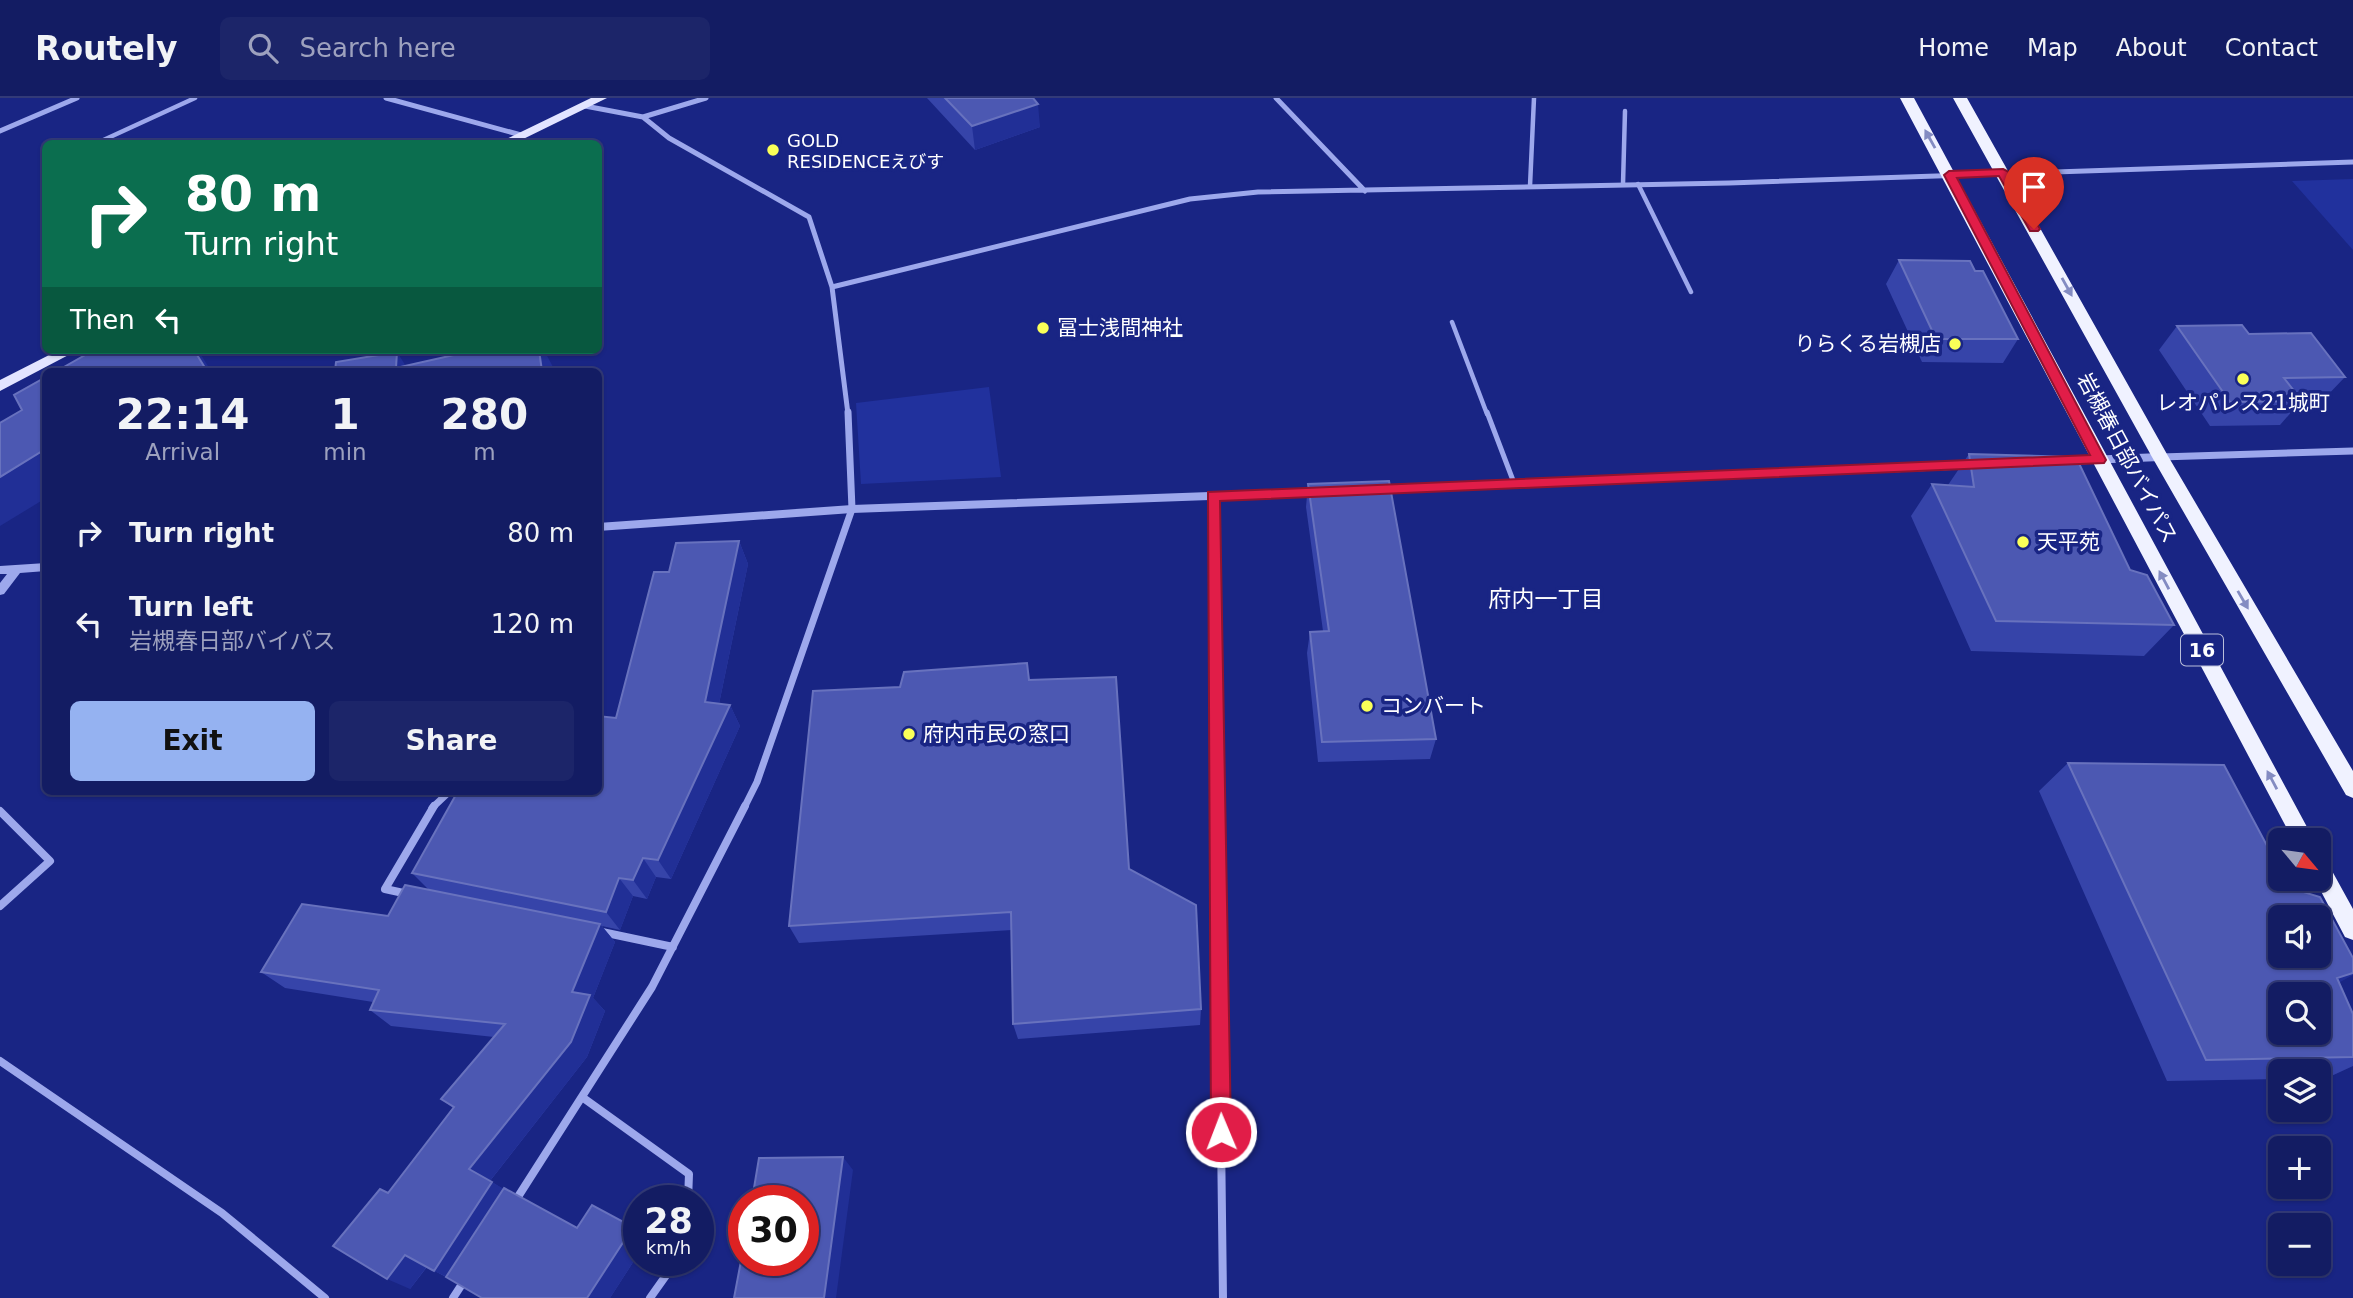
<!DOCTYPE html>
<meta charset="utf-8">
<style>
body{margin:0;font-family:"DejaVu Sans","Noto Sans JP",sans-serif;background:#1c2569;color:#f1f3f6;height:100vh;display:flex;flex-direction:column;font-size:26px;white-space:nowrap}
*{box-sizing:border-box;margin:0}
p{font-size:23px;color:#9da1be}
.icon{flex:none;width:38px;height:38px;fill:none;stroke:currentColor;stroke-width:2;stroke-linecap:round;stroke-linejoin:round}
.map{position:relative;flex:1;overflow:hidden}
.details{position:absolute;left:42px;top:270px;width:560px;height:427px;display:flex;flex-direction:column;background:#131c63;border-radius:10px;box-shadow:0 2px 5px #0004,0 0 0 2px #323a78}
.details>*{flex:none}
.guide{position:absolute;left:42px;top:42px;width:560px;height:214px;border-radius:10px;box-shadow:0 2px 5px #0004,0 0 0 2px #323a78;background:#0b6e4f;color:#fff;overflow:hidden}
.needle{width:46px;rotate:119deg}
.buttons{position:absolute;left:2268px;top:730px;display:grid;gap:14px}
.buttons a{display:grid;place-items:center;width:63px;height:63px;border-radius:10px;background:#131c63;box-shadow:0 2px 5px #0004,0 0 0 2px #323a78;font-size:35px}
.speed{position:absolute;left:623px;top:1087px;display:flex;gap:14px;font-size:35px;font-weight:700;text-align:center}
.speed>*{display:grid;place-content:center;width:91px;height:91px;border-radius:50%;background:#131c63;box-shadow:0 2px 5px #0004,0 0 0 2px #323a78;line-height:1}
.speed small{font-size:18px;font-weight:400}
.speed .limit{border:10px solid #d22;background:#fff;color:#111}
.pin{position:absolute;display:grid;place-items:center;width:60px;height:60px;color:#fff;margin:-72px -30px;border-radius:50% 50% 50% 0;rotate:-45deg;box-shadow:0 0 7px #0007}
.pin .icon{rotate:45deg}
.me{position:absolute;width:77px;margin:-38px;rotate:359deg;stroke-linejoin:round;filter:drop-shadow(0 0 5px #0008)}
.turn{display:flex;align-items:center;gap:24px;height:147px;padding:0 28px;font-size:32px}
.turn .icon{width:91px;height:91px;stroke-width:2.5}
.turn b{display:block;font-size:49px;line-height:60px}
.then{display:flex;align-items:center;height:66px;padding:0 28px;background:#0003;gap:14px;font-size:26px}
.eta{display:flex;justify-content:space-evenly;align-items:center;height:119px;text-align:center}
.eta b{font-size:42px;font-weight:700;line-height:49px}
.button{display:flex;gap:14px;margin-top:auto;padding:14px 28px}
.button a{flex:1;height:80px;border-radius:10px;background:#95b2f1;color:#111;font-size:28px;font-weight:700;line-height:80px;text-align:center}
.button a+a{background:#1c2569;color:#f1f3f6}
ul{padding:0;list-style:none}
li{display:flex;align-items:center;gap:21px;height:91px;padding:0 28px}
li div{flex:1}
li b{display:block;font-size:26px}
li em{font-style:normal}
header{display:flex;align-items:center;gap:42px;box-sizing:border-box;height:98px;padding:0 35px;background:#131c63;border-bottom:2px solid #323a78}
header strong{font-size:33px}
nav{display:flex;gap:38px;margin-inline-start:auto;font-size:24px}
.search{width:490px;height:63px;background:#1c2569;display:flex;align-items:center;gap:18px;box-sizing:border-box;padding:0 24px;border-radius:10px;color:#9da1be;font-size:26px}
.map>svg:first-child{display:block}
.green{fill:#21319d}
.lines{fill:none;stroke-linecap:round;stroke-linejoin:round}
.service-far1{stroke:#9da8ec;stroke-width:4.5}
.service{stroke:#9da8ec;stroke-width:5}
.minor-far2{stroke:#9da8ec;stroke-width:5}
.minor-far1{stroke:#9da8ec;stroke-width:7}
.minor{stroke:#9da8ec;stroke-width:8}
.tertiary{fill:#9da8ec;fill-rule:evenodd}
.primary{fill:#e2e4ff;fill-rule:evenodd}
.trunk{fill:#f0f2ff;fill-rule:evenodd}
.wall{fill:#3644a9}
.shaded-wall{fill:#212f96}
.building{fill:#4c58b2;stroke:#6872be;stroke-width:2;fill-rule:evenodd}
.oneway{fill:#848cc2}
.route{fill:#e11d48;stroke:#92132f;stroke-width:2}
.poi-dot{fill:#faff58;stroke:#192584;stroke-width:2.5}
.labels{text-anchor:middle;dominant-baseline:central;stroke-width:7;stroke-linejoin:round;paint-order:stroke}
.far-poi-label{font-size:18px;fill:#fff;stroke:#192584;text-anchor:start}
.shield{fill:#192584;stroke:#babeda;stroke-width:2}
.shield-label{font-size:19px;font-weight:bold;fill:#fff}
.poi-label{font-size:21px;fill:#fff;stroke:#192584;text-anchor:start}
.street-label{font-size:21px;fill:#fff;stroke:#192584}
.neighbourhood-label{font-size:23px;fill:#fff;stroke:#192584}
</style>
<header>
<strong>Routely</strong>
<div class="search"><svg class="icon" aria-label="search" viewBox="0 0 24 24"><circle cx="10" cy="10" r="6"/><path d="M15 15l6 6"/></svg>Search here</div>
<nav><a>Home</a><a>Map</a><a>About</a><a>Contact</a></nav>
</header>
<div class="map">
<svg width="2353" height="1200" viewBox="0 0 2353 1200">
<rect width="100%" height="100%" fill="#192584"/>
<path class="green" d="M 2353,81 L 2353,152 L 2292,83 Z
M 989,289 L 1001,379 L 861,386 L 856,305 Z"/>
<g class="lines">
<path class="service-far1" d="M 97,45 L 195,0
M 1623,86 L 1625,13
M 1638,86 L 1691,194
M 1530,88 L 1534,0
M 1452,224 L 1487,316"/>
<path class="service" d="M 1487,314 L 1514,385"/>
<path class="minor-far2" d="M 386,0 L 521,37
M 1276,0 L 1365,93
M 585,8 L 643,19 L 669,40 L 809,119 L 832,189 L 848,316
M 643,19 L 706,0
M 0,33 L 77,0
M 832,189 L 1190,101 L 1258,94 L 1729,85 L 2353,64"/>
<path class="minor-far1" d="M 2161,359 L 2353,353
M 1213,398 L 1217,710
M 432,710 L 450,693
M 744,710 L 757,684 L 852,411 L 848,314"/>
<path class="minor" d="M 1217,708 L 1223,1200
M 0,713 L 50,763 L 0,808
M 408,796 L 385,791 L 434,708
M 602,834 L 673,849
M 0,963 L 222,1115 L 325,1200
M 582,999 L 689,1076 L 688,1102
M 514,1105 L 652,889 L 745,708
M 453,1200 L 466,1180
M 650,1200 L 677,1162"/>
<path class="tertiary" d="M 2160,355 L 2165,359 L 2160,363 L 2064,367 L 2059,363 L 2064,359 Z
M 1976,363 L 1981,367 L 1976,371 L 1375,395 L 1370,391 L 1375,387 Z
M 1322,390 L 1327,394 L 1322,398 L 852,415 L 598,433 L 598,425 L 852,407 Z
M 46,465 L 46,473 L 20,475 L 4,496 L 0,497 L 0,485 L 7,476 L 0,476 L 0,468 Z"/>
<path class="primary" d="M 591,0 L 607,0 L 513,46 L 496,46 Z
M 59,252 L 78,252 L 0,293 L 0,282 Z"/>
<path class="trunk" d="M 1900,0 L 1914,0 L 2314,742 L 2293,742 Z
M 1953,0 L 1967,0 L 2168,358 L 2353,673 L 2353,700 L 2346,697 L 2152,359 Z
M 2319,760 L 2326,762 L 2353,811 L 2353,842 L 2345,839 L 2314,780 L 2319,780 Z"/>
</g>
<path class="wall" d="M 927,0 L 1033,0 L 1040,29 L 975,52 Z
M 1899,162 L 1975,173 L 2018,241 L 2003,265 L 1922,264 L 1886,186 Z
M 2177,228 L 2249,236 L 2345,279 L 2323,302 L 2301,303 L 2280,327 L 2210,328 L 2159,252 Z
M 1969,356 L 2130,472 L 2174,527 L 2144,558 L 1971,553 L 1911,418 L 1932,386 L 1948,387 Z
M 1308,386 L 1436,641 L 1430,661 L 1318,664 L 1307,555 L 1310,534 L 1323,533 L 1306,409 Z
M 739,443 L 748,466 L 719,606 L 730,607 L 740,628 L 671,781 L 656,779 L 647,801 L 633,798 L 620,832 L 602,828 L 615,844 L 593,900 L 605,913 L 587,959 L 490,1083 L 503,1091 L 577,1130 L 639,1133 L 639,1155 L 610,1200 L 446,1179 L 427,1169 L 410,1191 L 388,1095 L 453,1010 L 441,1001 L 494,939 L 391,928 L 370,912 L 373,904 L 285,890 L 261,874 L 388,818 L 429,792 L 412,775 L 598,693 L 616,620 L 669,474 Z
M 1029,582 L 1201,911 L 1200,927 L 1018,941 L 1013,926 L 1012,832 L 799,845 L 789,828 L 900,589 Z
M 2068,665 L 2339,884 L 2353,916 L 2353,968 L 2327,980 L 2319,980 L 2319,973 L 2280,973 L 2280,981 L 2167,983 L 2039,693 Z"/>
<path class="shaded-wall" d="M 1038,6 L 1040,29 L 975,52 L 972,28 Z
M 194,252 L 198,252 L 211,273 L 207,273 Z
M 539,252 L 544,252 L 553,269 L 553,273 L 542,273 Z
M 397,254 L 409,273 L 396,270 Z
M 44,352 L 46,354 L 46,400 L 0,428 L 0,379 Z
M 739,443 L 748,466 L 715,625 L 705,604 Z
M 730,607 L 740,628 L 671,781 L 658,762 Z
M 643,760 L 656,779 L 647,801 L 633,782 Z
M 619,780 L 633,798 L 620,832 L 606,814 Z
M 600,826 L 615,844 L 593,900 L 605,913 L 587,959 L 489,1084 L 469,1071 L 572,894 Z
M 2353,875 L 2353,877 L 2318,896 L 2337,880 Z
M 843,1059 L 853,1072 L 836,1200 L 824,1200 Z
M 492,1084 L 512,1096 L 456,1183 L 434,1173 Z
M 633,1129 L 639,1133 L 639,1155 L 610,1200 L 587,1200 Z
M 405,1157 L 428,1167 L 410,1191 L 387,1181 Z"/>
<path class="building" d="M 945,0 L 1033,0 L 1038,6 L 972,28 Z
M 1899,162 L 1970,163 L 1975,173 L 1983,173 L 2018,241 L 1936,241 Z
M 2242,227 L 2249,236 L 2311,235 L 2345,279 L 2284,280 L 2302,303 L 2230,304 L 2177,228 Z
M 94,252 L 194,252 L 207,273 L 57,273 Z
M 476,252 L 539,252 L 542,273 L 335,273 L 336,264 L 397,254 L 396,270 Z
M 46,279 L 46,356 L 44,352 L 0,379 L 0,325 L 22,312 L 14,297 Z
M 1969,356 L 2076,359 L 2130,472 L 2147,477 L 2174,527 L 1996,523 L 1932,386 L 1974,389 Z
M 1389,383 L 1436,641 L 1322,644 L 1310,534 L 1329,533 L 1308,386 Z
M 739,443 L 705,604 L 730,607 L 658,762 L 643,760 L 633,782 L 619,780 L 606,814 L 412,775 L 458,693 L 598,693 L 598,618 L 616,620 L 654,474 L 669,474 L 676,445 Z
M 1027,565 L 1029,582 L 1116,579 L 1129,771 L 1196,807 L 1201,911 L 1013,926 L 1011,814 L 789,828 L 813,593 L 900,589 L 904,574 Z
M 2068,665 L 2224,667 L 2280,772 L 2280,780 L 2285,780 L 2290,790 L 2320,799 L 2353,860 L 2353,875 L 2337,880 L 2353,916 L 2353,959 L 2206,962 ZM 2280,819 L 2319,819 L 2319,858 L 2280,858 ZM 2280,896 L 2319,896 L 2319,934 L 2280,934 Z
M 405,787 L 600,826 L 572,894 L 590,897 L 571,944 L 469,1071 L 492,1084 L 434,1173 L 405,1157 L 387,1181 L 333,1148 L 380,1091 L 388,1095 L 454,1009 L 441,1001 L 505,926 L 370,912 L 379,892 L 261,874 L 302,806 L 388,818 Z
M 843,1059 L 824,1200 L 734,1200 L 744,1147 L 744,1162 L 803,1162 L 803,1102 L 752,1102 L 759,1060 Z
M 504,1090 L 577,1130 L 592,1107 L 633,1129 L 587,1200 L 482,1200 L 446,1179 Z"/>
<defs><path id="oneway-solid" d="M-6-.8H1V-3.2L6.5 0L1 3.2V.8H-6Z" transform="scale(1.75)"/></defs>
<g class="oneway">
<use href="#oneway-solid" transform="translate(1930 41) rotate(-119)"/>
<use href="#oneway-solid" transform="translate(2067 189) rotate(61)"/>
<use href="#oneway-solid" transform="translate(2164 482) rotate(-118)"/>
<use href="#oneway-solid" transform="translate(2243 502) rotate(60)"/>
<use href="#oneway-solid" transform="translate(2272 682) rotate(-118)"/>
</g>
<path class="route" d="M 2003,71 L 2009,74 L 2040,131 L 2038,133 L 2030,133 L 1999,78 L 1957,80 L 2106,362 L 2104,365 L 1220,403 L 1231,1034 L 1228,1041 L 1221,1044 L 1214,1041 L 1211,1034 L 1208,394 L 2090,357 L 1944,77 L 1949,73 Z"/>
<g class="poi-dot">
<circle cx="773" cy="52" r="7"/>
<circle cx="1043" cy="230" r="7"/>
<circle cx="1955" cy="246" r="7"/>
<circle cx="2243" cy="281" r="7"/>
<circle cx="2023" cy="444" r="7"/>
<circle cx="1367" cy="608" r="7"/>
<circle cx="909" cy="636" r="7"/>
</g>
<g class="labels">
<g class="far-poi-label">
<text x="787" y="42">GOLD<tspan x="787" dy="21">RESIDENCEえびす</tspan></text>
</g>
<rect class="shield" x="2181" y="536.5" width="42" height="31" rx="5"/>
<g class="shield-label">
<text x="2202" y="552">16</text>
</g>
<g class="poi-label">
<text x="1057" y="230">冨士浅間神社</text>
<text x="1941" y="246" text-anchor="end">りらくる岩槻店</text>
<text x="2243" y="305" text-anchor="middle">レオパレス21城町</text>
<text x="2037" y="444">天平苑</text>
<text x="1381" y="608">コンバート</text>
<text x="923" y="636">府内市民の窓口</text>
</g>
<g class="street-label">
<text transform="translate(2127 360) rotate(62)">岩槻春日部バイパス</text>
</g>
<g class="neighbourhood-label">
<text x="1546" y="501">府内一丁目</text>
</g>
</g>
</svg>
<div class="buttons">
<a><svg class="needle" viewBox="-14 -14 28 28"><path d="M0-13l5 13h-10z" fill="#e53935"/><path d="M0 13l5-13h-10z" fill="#9da1be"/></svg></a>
<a><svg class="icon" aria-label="sound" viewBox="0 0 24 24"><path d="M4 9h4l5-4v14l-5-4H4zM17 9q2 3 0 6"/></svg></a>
<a><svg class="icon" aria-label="search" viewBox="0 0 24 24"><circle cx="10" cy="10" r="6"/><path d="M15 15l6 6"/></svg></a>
<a><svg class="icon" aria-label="layers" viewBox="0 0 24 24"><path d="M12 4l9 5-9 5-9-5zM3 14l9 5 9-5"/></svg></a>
<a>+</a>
<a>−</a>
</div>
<div class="speed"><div>28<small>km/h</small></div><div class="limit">30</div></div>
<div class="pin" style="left:2034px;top:131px;background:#d93025"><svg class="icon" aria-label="arrive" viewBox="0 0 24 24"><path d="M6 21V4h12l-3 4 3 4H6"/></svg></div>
<svg class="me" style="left:1221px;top:1034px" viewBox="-20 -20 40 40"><circle r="17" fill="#e11d48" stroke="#fff" stroke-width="3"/><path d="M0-11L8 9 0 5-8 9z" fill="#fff"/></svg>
<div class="guide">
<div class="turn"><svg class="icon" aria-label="right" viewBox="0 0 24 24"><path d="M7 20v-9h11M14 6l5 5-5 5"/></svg><div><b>80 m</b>Turn right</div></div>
<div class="then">Then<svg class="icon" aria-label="left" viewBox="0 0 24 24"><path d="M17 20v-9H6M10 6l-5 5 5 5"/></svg></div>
</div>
<section class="details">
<div class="eta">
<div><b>22:14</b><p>Arrival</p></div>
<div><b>1</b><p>min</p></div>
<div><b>280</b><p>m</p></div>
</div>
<ul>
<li><svg class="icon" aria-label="right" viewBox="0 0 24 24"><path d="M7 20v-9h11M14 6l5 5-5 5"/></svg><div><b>Turn right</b></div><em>80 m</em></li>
<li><svg class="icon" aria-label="left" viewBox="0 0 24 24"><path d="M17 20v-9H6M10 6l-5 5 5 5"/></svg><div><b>Turn left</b><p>岩槻春日部バイパス</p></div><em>120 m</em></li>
</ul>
<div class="button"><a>Exit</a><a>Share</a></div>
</section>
</div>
